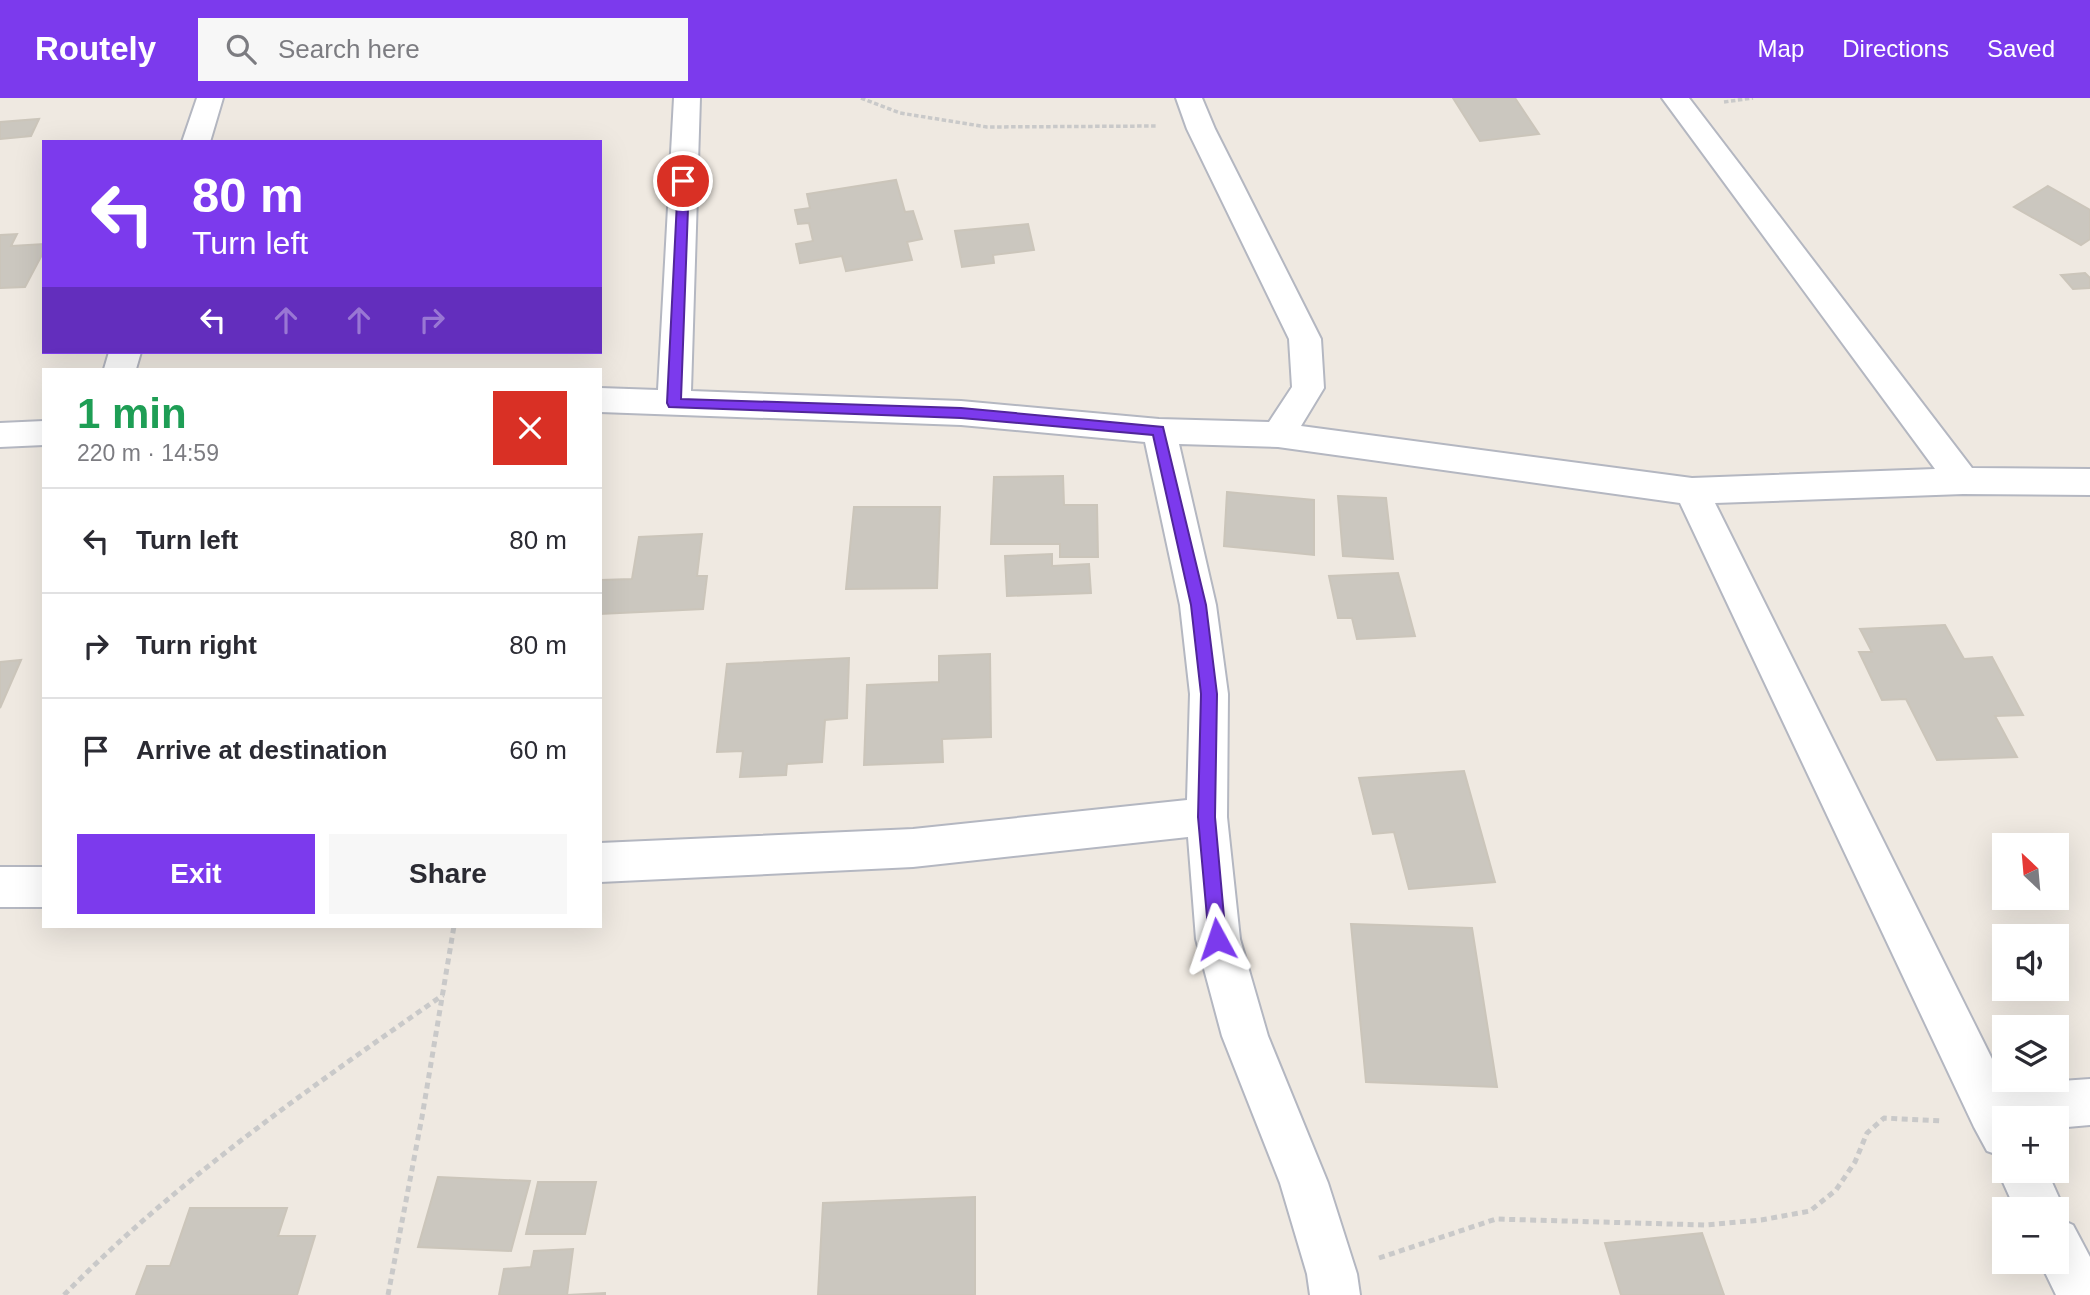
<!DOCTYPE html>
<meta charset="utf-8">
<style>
body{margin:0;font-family:Helvetica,sans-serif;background:#f7f7f7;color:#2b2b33;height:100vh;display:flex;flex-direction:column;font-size:26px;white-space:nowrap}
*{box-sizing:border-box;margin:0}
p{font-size:23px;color:#7c7c81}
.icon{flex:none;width:38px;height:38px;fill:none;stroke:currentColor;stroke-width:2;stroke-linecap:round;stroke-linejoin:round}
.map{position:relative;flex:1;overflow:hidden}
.panel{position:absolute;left:42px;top:270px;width:560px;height:560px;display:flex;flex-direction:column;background:#fff;border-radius:0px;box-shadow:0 7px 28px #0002}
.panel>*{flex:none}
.banner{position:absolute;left:42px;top:42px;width:560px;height:214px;border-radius:0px;box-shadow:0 7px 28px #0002;background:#7c3aed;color:#fff;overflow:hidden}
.needle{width:46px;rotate:334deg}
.tools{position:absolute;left:1992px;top:735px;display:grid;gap:14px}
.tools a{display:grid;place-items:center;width:77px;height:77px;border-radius:0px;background:#fff;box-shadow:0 7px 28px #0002;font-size:35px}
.pin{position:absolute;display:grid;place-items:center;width:60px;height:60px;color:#fff;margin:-30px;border:4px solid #fff;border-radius:50%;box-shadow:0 2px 7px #0007}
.me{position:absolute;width:77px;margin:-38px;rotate:355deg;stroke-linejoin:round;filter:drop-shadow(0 0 5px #0008)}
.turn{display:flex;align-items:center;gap:24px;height:147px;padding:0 35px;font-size:32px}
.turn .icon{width:91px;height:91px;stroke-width:2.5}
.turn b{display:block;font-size:49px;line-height:60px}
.lanes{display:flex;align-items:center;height:66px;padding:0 35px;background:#0003;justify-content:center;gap:35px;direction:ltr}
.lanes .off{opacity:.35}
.round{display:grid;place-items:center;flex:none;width:74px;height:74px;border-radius:0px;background:#f7f7f7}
.summary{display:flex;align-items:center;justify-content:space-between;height:119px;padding:0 35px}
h1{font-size:42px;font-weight:700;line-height:52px;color:#1e9e55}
.primary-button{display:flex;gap:14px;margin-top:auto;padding:14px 35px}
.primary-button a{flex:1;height:80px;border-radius:0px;background:#7c3aed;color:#fff;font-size:28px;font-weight:700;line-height:80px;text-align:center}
.primary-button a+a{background:#f7f7f7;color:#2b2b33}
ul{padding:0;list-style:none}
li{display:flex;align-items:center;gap:21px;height:105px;padding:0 35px;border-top:2px solid #e1e1e2}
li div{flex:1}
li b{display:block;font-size:26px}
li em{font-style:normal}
header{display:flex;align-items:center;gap:42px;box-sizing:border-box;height:98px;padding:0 35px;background:#7c3aed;color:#fff}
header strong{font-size:33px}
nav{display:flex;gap:38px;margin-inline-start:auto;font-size:24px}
.search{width:490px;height:63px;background:#f7f7f7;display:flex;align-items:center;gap:18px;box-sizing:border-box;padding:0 24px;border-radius:0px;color:#7c7c81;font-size:26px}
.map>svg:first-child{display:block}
.building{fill:#cbc7bf;stroke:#cbc5ba;stroke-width:2}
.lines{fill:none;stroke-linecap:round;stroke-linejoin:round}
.street-casing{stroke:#b4b7c1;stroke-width:4}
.path-far1{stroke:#c9c9c9;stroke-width:3.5;stroke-dasharray:4.5 2.5;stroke-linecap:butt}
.path{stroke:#c9c9c9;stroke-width:5;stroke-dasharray:6 4.5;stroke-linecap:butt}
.street{fill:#fff;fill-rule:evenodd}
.route{fill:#7c3aed;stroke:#51269a;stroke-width:2}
</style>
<header>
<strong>Routely</strong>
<div class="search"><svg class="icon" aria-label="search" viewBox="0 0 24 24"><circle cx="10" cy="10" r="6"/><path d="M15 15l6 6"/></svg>Search here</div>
<nav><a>Map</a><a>Directions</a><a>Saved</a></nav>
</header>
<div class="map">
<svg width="2090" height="1197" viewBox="0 0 2090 1197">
<rect width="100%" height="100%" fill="#efe9e1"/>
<path class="building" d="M 1453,0 L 1515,0 L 1539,36 L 1480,43 Z
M 39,21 L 31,38 L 0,41 L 0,24 Z
M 896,82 L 905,114 L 913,113 L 922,141 L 907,144 L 912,162 L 846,173 L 842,158 L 800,165 L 796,146 L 813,143 L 809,125 L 798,126 L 795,112 L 810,110 L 807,96 Z
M 2048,88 L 2090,112 L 2090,141 L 2081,147 L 2014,109 Z
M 1028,126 L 1034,152 L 993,157 L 994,165 L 962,169 L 955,133 Z
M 17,136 L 11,148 L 44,146 L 44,153 L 25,189 L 0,190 L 0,137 Z
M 2085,175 L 2090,180 L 2090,190 L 2073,191 L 2061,177 Z
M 1063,378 L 1064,407 L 1097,407 L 1098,459 L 1060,459 L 1060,446 L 991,446 L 994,379 Z
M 1227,394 L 1314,402 L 1314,457 L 1224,448 Z
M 1338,398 L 1386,400 L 1393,461 L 1343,458 Z
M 854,409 L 940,409 L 937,490 L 846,491 Z
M 702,436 L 697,478 L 707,478 L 703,511 L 600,516 L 601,482 L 632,481 L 639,439 Z
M 1052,456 L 1052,468 L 1089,466 L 1091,495 L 1007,498 L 1005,458 Z
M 1398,475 L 1415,538 L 1357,541 L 1352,520 L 1338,520 L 1329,478 Z
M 1945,527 L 1964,561 L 1992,559 L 2023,617 L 1995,618 L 2017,659 L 1937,662 L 1906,601 L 1882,602 L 1859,554 L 1872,554 L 1860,531 Z
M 990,556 L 991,639 L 942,641 L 943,664 L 864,667 L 867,587 L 939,584 L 939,558 Z
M 849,560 L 847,620 L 825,622 L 822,664 L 787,666 L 786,677 L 740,679 L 743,653 L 717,654 L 727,566 Z
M 21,562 L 0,610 L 0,564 Z
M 1464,673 L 1495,784 L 1409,791 L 1394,734 L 1373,736 L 1359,680 Z
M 1351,826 L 1472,830 L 1497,989 L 1366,984 Z
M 438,1079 L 530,1083 L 511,1153 L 418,1149 Z
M 538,1084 L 596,1084 L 585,1136 L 526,1136 Z
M 975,1099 L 975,1197 L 818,1197 L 823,1105 Z
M 190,1110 L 287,1110 L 278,1138 L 315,1138 L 297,1197 L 136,1197 L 147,1168 L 170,1168 Z
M 1702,1135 L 1724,1197 L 1621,1197 L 1605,1145 Z
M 573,1151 L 567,1197 L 605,1195 L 605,1197 L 499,1197 L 504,1171 L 531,1169 L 534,1153 Z"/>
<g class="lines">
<defs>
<path id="street" d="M 197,0 L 223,0 L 210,44 L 182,44 Z
M 674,0 L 700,0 L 691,293 L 961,303 L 1159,321 L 1269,324 L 1292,289 L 1289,241 L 1187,31 L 1176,0 L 1202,0 L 1215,31 L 1321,241 L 1324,290 L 1301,328 L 1692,380 L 1935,371 L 1662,0 L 1689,0 L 1972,370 L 2090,371 L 2090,397 L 1963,396 L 1715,405 L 2005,987 L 2090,981 L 2090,1027 L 2056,1030 L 2056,1020 L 2004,1020 L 2004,1073 L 2047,1073 L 2064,1111 L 2060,1121 L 2073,1127 L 2090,1159 L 2090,1197 L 2056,1197 L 2040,1164 L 2056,1164 L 2056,1111 L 2015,1111 L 1998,1073 L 2004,1059 L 1987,1053 L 1974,1029 L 1680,405 L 1278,349 L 1179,346 L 1216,507 L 1228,596 L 1227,719 L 1240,841 L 1268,938 L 1328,1085 L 1357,1176 L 1360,1197 L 1310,1197 L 1307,1176 L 1280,1085 L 1222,938 L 1196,841 L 1188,739 L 913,769 L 600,784 L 600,745 L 913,731 L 1187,702 L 1190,596 L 1180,507 L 1145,344 L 961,327 L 600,314 L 600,290 L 658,292 Z
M 109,254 L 141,254 L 136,271 L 104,271 Z
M 44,323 L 44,347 L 0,349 L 0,325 Z
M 0,769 L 44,769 L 44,809 L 0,809 Z"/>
</defs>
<use href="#street" class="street-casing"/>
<path class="path-far1" d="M 861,0 L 900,15 L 987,29 L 1157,28
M 1724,4 L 1753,0"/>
<path class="path" d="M 1379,1160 L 1496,1121 L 1705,1127 L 1761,1122 L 1810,1113 L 1836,1092 L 1855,1064 L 1867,1035 L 1884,1020 L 1942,1023
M 64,1197 C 178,1081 310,990 443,897
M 388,1197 L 422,1019 L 454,828"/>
<use href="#street" class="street"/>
</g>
<path class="route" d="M 683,80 L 689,83 L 681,301 L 961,310 L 1163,329 L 1206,507 L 1217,596 L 1215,719 L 1226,841 L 1224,847 L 1217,850 L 1211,847 L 1209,841 L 1198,719 L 1201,596 L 1191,507 L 1153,337 L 961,320 L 669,309 L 667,305 L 678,83 Z"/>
</svg>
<div class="tools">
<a><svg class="needle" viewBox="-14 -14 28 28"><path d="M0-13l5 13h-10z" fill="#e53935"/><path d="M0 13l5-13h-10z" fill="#7c7c81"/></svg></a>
<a><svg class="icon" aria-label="sound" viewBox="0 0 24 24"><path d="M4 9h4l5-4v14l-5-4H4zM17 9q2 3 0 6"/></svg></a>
<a><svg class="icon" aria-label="layers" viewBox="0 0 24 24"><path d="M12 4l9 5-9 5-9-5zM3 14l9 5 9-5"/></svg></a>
<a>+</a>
<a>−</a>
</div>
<div class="pin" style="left:683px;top:83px;background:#d93025"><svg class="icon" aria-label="arrive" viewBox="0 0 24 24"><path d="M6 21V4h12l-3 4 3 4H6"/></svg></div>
<svg class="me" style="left:1217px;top:841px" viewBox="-20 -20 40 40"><path d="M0-17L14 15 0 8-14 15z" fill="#7c3aed" stroke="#fff" stroke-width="4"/></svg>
<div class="banner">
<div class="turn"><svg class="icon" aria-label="left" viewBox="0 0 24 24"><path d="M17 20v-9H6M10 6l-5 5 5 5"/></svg><div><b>80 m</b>Turn left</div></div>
<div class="lanes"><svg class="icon" aria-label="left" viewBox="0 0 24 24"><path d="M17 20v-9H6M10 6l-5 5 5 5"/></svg><svg class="icon off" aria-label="ahead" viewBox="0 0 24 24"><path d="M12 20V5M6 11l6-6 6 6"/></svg><svg class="icon off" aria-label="ahead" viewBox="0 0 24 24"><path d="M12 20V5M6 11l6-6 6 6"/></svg><svg class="icon off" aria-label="right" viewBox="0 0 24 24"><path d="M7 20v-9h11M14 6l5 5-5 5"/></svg></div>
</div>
<section class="panel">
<div class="summary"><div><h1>1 min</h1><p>220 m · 14:59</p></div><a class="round" style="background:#d93025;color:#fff"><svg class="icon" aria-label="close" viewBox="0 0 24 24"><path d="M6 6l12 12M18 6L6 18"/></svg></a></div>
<ul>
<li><svg class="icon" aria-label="left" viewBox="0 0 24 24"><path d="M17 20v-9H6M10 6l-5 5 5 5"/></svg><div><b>Turn left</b></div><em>80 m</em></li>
<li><svg class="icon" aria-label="right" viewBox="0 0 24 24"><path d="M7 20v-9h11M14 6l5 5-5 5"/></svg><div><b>Turn right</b></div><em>80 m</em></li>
<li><svg class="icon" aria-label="arrive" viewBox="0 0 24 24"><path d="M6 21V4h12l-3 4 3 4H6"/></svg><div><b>Arrive at destination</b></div><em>60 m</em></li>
</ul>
<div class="primary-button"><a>Exit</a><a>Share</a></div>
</section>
</div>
